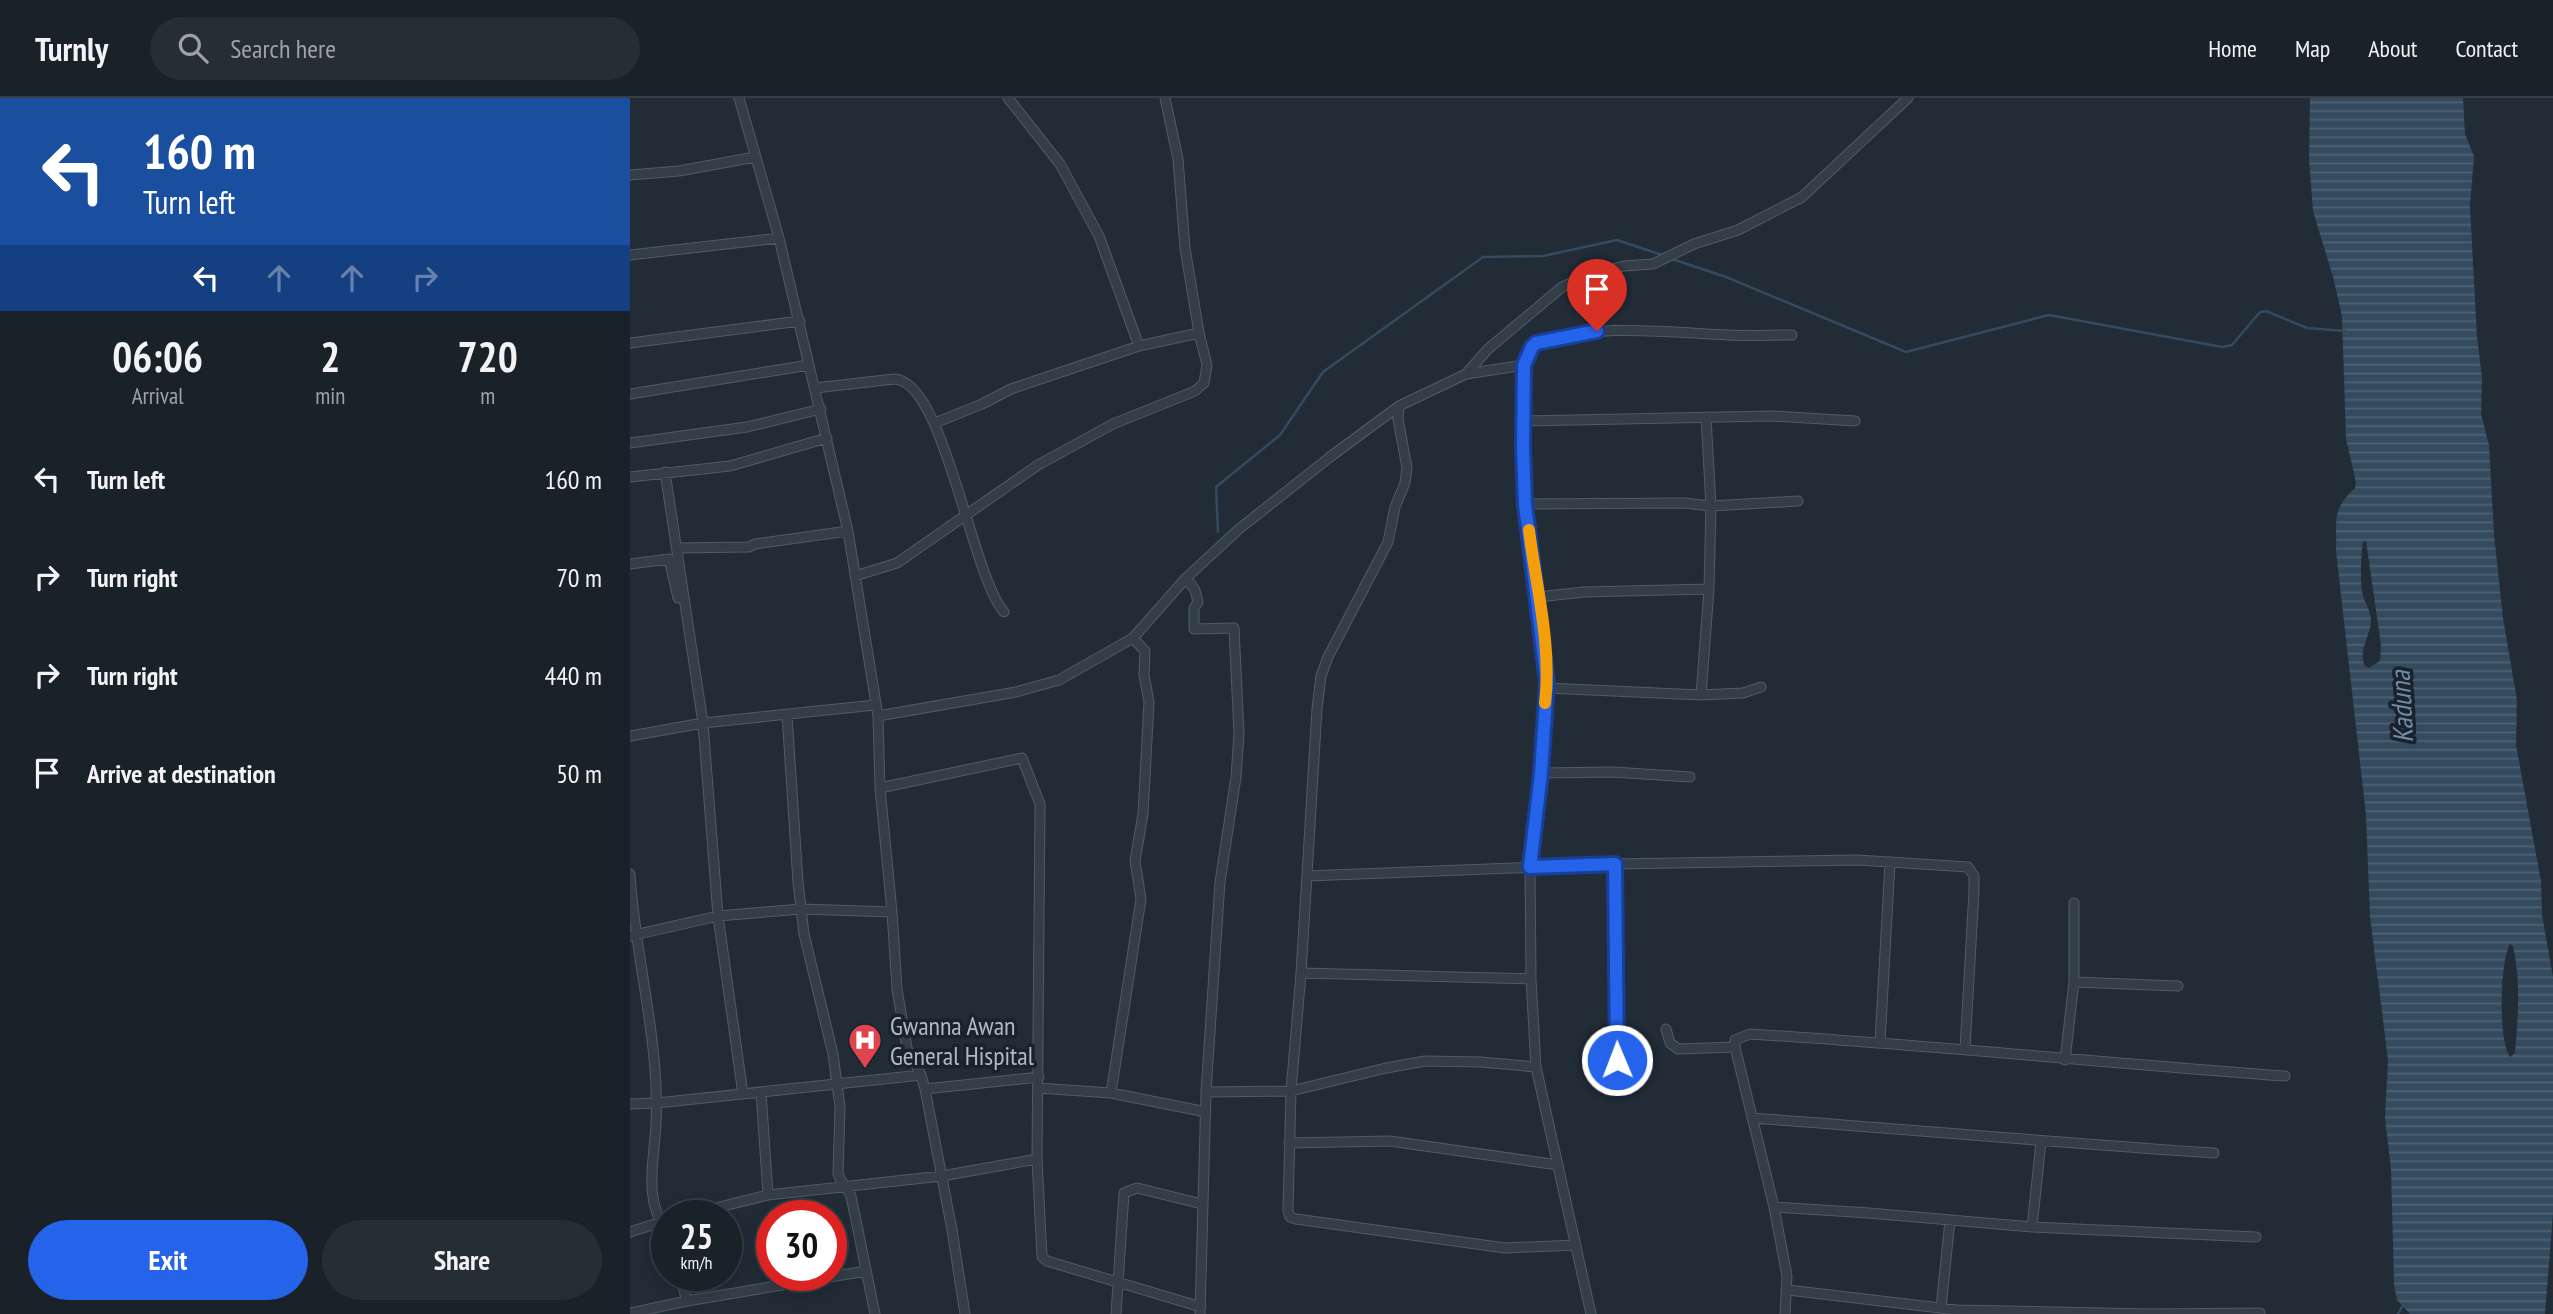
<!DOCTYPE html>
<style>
body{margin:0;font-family:"PT Sans Narrow",sans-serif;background:#262e35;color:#f1f3f6;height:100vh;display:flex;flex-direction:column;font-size:26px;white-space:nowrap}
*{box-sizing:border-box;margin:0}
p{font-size:23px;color:#9fa3a8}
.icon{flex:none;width:38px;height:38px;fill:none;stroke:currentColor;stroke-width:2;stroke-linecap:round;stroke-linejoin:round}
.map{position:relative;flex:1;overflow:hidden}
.details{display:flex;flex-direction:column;background:#192129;width:630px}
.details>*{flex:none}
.guide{background:#1a4fa0;color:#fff;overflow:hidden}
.speed{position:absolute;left:21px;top:1102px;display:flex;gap:14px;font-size:35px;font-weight:700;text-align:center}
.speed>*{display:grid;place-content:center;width:91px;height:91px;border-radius:50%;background:#192129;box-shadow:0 4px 18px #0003,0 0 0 2px #373e46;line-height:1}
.speed small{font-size:18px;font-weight:400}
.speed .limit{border:10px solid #d22;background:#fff;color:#111}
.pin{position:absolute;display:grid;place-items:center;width:60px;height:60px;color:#fff;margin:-72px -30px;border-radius:50% 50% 50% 0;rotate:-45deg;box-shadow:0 0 7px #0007}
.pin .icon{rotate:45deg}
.me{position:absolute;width:77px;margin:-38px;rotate:359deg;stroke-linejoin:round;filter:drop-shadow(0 0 5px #0008)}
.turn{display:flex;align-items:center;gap:24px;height:147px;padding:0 28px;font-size:32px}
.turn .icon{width:91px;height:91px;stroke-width:2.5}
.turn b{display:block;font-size:49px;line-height:60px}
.lanes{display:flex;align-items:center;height:66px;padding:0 28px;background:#0003;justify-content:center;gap:35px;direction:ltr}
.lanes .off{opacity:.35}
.eta{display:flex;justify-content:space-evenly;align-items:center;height:119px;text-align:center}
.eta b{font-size:42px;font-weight:800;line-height:49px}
.primary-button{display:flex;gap:14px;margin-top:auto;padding:14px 28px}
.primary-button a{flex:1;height:80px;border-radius:42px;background:#2563eb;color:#fff;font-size:28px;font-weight:800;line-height:80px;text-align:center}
.primary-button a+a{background:#262e35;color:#f1f3f6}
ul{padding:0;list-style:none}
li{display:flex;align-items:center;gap:21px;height:98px;padding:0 28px}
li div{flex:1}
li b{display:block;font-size:26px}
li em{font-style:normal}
header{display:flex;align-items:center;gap:42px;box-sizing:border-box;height:98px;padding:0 35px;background:#192129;border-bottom:2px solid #373e46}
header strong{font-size:33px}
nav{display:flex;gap:38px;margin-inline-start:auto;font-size:24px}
.search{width:490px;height:63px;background:#262e35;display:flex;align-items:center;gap:18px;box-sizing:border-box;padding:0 24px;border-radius:38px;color:#9fa3a8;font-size:26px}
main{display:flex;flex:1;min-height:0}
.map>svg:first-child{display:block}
.water{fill:url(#water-rules);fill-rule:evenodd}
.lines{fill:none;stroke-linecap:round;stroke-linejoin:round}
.stream{stroke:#344a5e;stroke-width:2.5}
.minor-casing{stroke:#515c65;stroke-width:11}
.minor{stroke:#343e48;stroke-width:9}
.route-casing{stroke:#184099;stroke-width:18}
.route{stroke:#2563eb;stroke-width:12}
.slow{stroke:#f59e0b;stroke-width:12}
.labels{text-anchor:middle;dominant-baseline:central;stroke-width:7;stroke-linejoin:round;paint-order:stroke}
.poi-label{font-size:26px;fill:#aeb9c4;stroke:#1a232c;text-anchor:start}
.water-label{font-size:28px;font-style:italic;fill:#6f8da8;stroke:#1a232c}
</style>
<header>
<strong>Turnly</strong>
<div class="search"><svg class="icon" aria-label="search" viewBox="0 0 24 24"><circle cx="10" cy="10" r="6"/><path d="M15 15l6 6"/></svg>Search here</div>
<nav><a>Home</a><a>Map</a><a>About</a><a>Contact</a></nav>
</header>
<main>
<section class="details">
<div class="guide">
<div class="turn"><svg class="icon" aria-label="left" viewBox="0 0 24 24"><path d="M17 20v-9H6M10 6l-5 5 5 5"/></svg><div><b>160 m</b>Turn left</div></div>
<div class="lanes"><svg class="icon" aria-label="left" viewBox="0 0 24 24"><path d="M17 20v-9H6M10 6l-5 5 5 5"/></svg><svg class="icon off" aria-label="ahead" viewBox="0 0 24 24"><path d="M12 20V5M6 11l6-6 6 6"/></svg><svg class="icon off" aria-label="ahead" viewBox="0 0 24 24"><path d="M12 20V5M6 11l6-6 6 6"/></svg><svg class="icon off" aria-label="right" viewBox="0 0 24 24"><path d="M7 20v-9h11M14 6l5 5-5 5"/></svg></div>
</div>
<div class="eta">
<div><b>06:06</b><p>Arrival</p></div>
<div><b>2</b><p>min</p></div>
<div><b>720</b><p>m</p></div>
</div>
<ul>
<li><svg class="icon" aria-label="left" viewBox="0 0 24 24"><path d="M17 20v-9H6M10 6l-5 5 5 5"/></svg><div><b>Turn left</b></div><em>160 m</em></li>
<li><svg class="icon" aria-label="right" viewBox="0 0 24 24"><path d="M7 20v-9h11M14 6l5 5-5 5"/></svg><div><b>Turn right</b></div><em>70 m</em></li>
<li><svg class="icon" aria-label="right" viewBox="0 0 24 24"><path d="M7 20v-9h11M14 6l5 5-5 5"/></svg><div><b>Turn right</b></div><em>440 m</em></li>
<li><svg class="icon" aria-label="arrive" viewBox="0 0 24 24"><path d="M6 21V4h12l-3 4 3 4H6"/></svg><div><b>Arrive at destination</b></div><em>50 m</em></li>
</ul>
<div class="primary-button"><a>Exit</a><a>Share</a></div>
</section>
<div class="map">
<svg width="1923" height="1216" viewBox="0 0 1923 1216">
<defs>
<pattern id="water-rules" width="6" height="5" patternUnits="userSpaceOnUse" patternTransform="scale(1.75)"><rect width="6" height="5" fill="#344a5e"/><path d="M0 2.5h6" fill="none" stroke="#4f6273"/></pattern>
</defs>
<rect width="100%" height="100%" fill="#212c37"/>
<path class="water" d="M 1680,0 L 1833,0 L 1835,36 L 1844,58 L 1840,108 L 1847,239 L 1852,279 L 1851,316 L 1859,347 L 1864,436 L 1873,520 L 1887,602 L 1886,647 L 1911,783 L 1912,817 L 1923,879 L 1923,1115 L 1915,1216 L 1780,1216 L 1767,1202 L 1764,1186 L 1761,1071 L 1755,1020 L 1758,962 L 1740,819 L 1736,717 L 1706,453 C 1707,423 1701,412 1725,390 L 1726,384 L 1716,341 L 1712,218 L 1703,179 L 1683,113 L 1679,60 ZM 1736,443 L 1751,547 L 1750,563 L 1739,570 L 1735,568 C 1728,554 1739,539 1741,525 C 1742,513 1734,505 1732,494 C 1730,478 1731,460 1733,444 ZM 1880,846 L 1883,848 C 1891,883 1888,919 1885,955 L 1880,959 C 1868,943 1870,863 1880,846 Z"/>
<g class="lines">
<path class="stream" d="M 1042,161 L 1096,179 L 1276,254 L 1419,217 L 1592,249 L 1602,247 L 1630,214 L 1636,213 L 1677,230 L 1715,233
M 588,434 L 586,389 L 650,337 L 693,274 L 853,159 L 913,158 L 987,142 L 1032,157
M 1768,1216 L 1773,1207"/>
<defs>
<path id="minor" d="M 109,0 L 149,140 L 218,433 L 248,618 L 250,690 L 262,814 L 267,891 L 277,950 L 291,977 L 295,991 L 322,1132 L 335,1216
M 378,0 L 430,66 L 469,138 L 509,248
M 0,77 L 49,73 L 125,59
M 0,157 L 149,140
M 0,245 L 170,223
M 894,267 L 892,323 L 895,406 L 917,585 L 911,675 L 900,769 L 901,881 L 906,969 L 961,1216
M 836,276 L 858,251 L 932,189 L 956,178 L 994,168 L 1023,166 L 1064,146 L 1108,132 L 1172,99 L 1278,0
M 185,290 L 264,281 C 314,281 341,477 374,514
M 0,296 L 179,267
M 769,308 L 768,321 L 777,370 L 775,385 L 765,409 L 758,444 L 698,559 L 691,578 L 687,611 L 671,875 L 661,993 L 658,1113 L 660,1119 L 666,1121 L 875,1150 L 946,1147
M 892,323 L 1142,318 L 1225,323
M 305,325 L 352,306 L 381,291 L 509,248 L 569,235
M 0,345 L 117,329 L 191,311
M 35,374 L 73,625 L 88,818 L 113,996
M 0,379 L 100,368 L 197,340
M 895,406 L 1054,405 L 1081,408 L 1168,403
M 48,457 L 47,450 L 119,449 L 125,446 L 218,433
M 0,466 L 39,461 L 48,500
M 225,478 L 267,465 L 408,367 L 483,326 L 565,293 L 574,285 L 577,267 L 569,235 L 555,150 L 548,61 L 535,0
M 556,480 L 565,492 L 568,504 L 564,510 L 564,531 L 604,530 L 609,636 L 606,679 L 590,784 L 576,994 L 570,1216
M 908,499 L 954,494 L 1079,491
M 917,590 L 1071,597 L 1113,595 L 1131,589
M 1071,597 L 1079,491 L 1081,408 L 1076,319
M 157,617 L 168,784 L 174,836 L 203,956 L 210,1009 L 208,1076 C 211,1085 217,1089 221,1098 L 245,1216
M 248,618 L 386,594 L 429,582 L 503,540 L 556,480 L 609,431 L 700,359 L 769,308 L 836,276 L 894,267 L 902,249 L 906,245 C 968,225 1034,234 1098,237 C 1119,238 1141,237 1162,237
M 0,638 L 73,625 L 245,607
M 911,675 L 983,674 L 1060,679
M 250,690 L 392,660 L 410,706 L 407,1061 L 412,1159 L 417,1163 L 571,1209
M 985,766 L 987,962
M 0,776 C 5,860 30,943 26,1026 C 24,1065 13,1100 37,1135
M 677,778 L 985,766 L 1227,762 L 1338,769 L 1344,778 L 1344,793 L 1335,951
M 0,838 L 88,818 L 171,811 L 262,814
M 671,875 L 901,881
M 1444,884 L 1548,888
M 1036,931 L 1040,945 L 1048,951 L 1105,949
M 1250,944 L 1260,764
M 1435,962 L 1444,884 L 1444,805
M 408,990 L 481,995 L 576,1014
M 295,991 L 409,979
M 131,994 L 138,1097
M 576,994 L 661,993 L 756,970 L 795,963 L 851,964 L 906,969
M 481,995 L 511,801 L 505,763 L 513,716 L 519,604 L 514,577 L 515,553 L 503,540
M 0,1006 L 27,1005 L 291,977
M 1122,1020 C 1276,1031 1430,1045 1584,1055
M 659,1045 L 760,1043 L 928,1067
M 1144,1109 L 1239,1115 L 1402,1129 L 1626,1139
M 53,1118 L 138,1097 L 312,1078 L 407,1061
M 1402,1129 L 1411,1044
M 0,1134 L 37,1122
M 50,1178 L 57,1203
M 1158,1192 L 1327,1212 L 1520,1216 L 1630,1215
M 1311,1210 L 1320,1122
M 0,1215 L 57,1203 L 236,1173
M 486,1216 L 494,1095 L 507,1090 L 572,1106
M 1155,1216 L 1157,1178 L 1144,1109 L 1105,949 L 1105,942 L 1120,936 C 1299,947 1477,965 1655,978"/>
</defs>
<use href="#minor" class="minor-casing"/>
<use href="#minor" class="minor"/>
</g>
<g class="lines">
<defs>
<path id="route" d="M 967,233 L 906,245 L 902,249 L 894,267 L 893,350 L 895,406 L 917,585 L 911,675 L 900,769 L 985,766 L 987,962"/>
</defs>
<use href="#route" class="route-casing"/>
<use href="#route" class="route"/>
<path class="slow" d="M 899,432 C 906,488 922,548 915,605"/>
</g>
<defs>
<symbol id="hospital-pin" viewBox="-11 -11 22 30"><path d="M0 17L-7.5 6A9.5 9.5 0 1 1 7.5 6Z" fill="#e0444e" stroke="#1a232c"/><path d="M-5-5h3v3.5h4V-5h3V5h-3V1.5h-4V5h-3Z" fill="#fff"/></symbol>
</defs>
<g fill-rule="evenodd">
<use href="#hospital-pin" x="216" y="923" width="38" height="52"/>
</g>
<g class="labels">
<g class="poi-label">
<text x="260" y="927">Gwanna Awan<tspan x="260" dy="30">General Hispital</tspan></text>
</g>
<g class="water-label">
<text transform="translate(1771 609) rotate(-93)">Kaduna</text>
</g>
</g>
</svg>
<div class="speed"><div>25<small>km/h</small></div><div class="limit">30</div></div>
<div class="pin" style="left:967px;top:233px;background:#d93025"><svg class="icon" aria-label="arrive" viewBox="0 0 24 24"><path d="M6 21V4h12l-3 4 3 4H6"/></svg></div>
<svg class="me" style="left:987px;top:962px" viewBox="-20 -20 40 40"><circle r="17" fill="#2563eb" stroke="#fff" stroke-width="3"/><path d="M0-11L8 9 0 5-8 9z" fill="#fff"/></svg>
</div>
</main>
